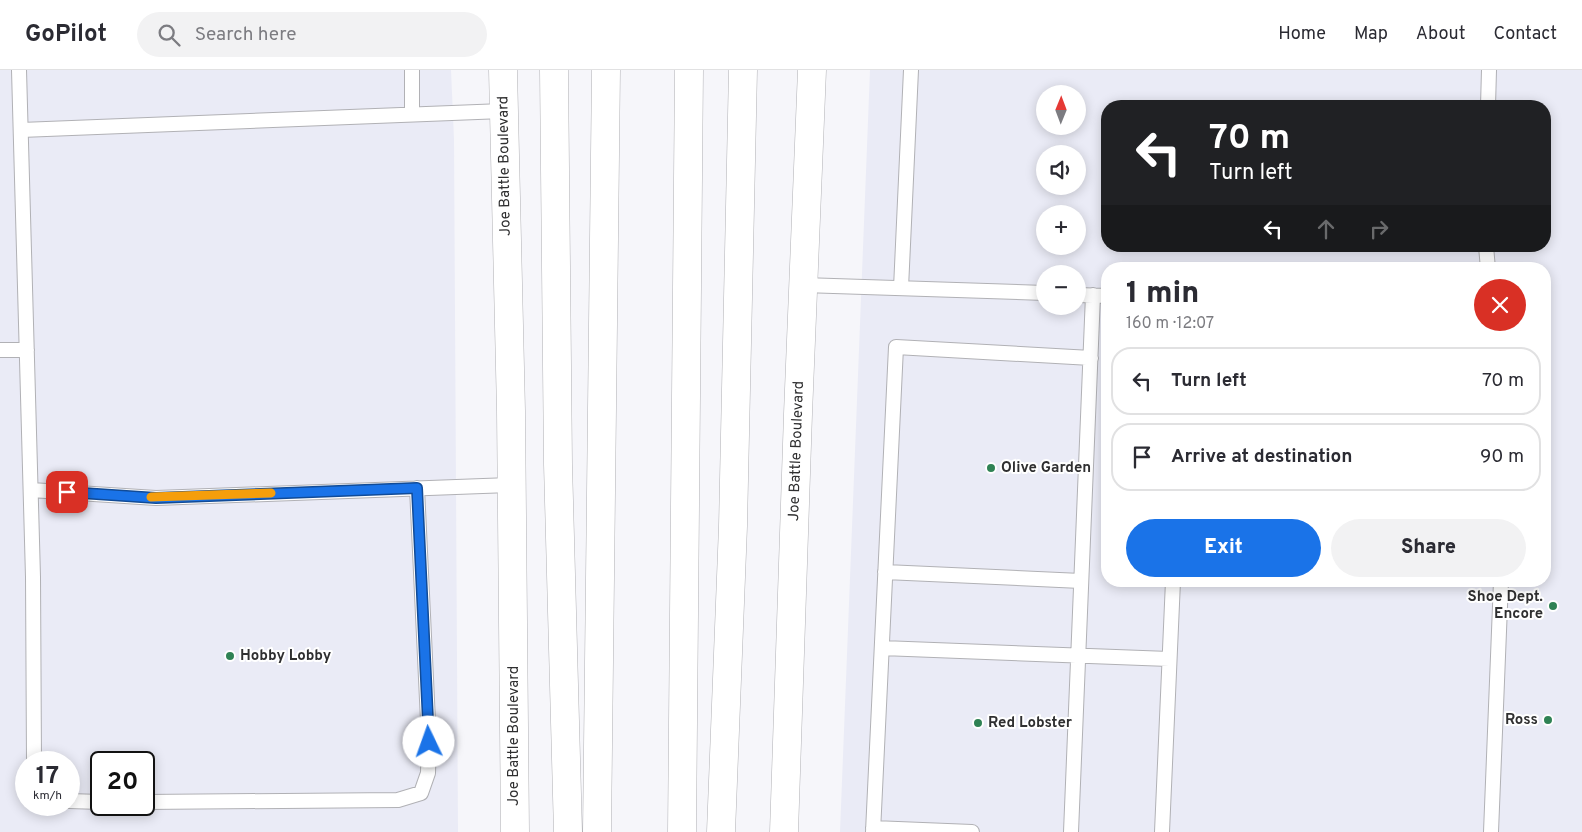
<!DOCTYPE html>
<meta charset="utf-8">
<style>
body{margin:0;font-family:Overpass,sans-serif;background:#f2f2f3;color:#2b2b33;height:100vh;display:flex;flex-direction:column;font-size:19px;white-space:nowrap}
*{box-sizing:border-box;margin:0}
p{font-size:16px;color:#7c7c81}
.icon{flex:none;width:28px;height:28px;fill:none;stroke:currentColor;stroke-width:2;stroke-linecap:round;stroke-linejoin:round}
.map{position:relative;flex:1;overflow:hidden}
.sheet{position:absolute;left:1101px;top:192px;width:450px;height:325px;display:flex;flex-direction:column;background:#fff;border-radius:20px;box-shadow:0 2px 12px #0003}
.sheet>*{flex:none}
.guide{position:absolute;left:1101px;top:30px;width:450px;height:152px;border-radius:20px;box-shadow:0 2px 12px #0003;background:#202124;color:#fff;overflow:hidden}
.needle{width:32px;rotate:1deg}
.fabs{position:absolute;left:1036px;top:15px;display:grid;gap:10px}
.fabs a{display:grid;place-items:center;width:50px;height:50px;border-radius:50%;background:#fff;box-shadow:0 2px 12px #0003;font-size:25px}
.speed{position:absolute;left:15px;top:681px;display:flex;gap:10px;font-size:25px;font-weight:700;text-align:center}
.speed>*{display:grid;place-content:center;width:65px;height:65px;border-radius:50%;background:#fff;box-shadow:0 2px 12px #0003;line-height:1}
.speed small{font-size:12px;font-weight:400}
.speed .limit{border:2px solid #111;border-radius:8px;background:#fff;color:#111}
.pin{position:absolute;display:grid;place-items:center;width:42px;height:42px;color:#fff;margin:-21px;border-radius:10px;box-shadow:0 2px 8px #0006}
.me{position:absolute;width:55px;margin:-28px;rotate:357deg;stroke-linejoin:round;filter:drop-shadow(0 0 4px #0008)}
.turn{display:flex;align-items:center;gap:18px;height:105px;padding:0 25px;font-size:22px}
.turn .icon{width:65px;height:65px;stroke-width:2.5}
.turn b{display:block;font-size:35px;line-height:42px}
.lanes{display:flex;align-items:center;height:48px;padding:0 25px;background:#0003;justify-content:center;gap:25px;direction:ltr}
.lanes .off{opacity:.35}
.round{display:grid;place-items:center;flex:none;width:52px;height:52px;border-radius:26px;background:#f2f2f3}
.head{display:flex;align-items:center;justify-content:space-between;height:85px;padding:0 25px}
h1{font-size:30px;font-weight:800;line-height:38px}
.primary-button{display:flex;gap:10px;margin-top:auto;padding:10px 25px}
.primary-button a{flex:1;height:58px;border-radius:30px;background:#1a73e8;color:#fff;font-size:20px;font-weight:800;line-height:58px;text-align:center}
.primary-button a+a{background:#f2f2f3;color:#2b2b33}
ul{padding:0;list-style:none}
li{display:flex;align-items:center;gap:15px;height:68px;margin:0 10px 8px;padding:0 15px;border:2px solid #e1e1e2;border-radius:20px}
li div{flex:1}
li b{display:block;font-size:19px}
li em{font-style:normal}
header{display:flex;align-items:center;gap:30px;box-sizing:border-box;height:70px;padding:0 25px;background:#fff;border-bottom:1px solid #e1e1e2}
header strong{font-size:24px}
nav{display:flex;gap:28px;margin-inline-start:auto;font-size:18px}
.search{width:350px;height:45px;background:#f2f2f3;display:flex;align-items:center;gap:12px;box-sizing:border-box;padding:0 18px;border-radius:28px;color:#7c7c81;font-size:19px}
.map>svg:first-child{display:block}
.built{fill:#eaebf6;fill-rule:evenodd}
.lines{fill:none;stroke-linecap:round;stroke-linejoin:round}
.lane-casing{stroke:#b1b1b5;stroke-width:16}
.secondary-casing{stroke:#b1b1b5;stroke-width:29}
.highway-casing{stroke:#b1b1b5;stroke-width:29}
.lane{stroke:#fff;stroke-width:14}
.secondary{stroke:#fff;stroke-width:28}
.highway{stroke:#fff;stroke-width:28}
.route-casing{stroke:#114b97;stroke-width:12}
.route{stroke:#1a73e8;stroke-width:9}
.slow{stroke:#f59e0b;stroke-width:9}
.poi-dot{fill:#2f8254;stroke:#fff;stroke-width:2}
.labels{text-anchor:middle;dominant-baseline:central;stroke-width:4;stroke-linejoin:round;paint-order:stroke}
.street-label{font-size:15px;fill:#2f2f30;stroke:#fff}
.poi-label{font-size:15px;font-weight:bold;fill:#2f2f30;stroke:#fff;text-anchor:start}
</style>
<header>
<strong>GoPilot</strong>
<div class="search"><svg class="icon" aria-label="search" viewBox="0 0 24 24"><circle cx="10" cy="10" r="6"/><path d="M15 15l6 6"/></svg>Search here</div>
<nav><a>Home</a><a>Map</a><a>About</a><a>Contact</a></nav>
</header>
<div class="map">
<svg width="1582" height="762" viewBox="0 0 1582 762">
<rect width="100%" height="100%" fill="#f6f6fa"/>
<path class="built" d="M 0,0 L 451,0 L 454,69 L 458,762 L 0,762 ZM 26,692 L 69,692 L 69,735 L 26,735 ZM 101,692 L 144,692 L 144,735 L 101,735 Z
M 870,0 L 1582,0 L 1582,762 L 840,762 ZM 1045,24 L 1078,24 L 1078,56 L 1045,56 ZM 1108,36 L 1545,36 L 1545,176 L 1108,176 ZM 1045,84 L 1078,84 L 1078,116 L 1045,116 ZM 1045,144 L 1078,144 L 1078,176 L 1045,176 ZM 1108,199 L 1545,199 L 1545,511 L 1108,511 ZM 1045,204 L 1078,204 L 1078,236 L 1045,236 Z"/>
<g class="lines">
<defs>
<path id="lane" d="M 19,0 L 33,507 L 34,692
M 412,0 L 412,44
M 1488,36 L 1489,0
M 21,60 L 503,41
M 1486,176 L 1488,199
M 803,215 L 1045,223
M 901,218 L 911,0
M 1078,225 L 1108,226
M 0,280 L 27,280
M 31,420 L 156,428 L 512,415
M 885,502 L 1081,511
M 882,578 L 1169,589
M 69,731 L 101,732
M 144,732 L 398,730 L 421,723 L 428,703 L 429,672 L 417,418
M 873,758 L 972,762
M 873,762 L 896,277 L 1091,288
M 1071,762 L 1093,225
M 1162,762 L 1173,511
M 1491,762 L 1501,511"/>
<path id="secondary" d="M 503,0 L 511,341 L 515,762
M 784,762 L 798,344 L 812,0"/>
<path id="highway" d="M 554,0 L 558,394 L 568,762
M 597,762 L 606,0
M 682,762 L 689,0
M 721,762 L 733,456 L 743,0"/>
</defs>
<use href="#lane" class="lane-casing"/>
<use href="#secondary" class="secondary-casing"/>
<use href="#highway" class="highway-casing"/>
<use href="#lane" class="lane"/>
<use href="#secondary" class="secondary"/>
<use href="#highway" class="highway"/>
</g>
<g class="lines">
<defs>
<path id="route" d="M 67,422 L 156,428 L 417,418 L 429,672"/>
</defs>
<use href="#route" class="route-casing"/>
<use href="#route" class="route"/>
<path class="slow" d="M 151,427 L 271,423"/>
</g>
<g class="poi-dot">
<circle cx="991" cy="398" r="5"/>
<circle cx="1553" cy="536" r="5"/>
<circle cx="230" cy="586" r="5"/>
<circle cx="1548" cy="650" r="5"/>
<circle cx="978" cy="653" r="5"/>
</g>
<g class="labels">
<g class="street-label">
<text transform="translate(505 96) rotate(-91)">Joe Battle Boulevard</text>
<text transform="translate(797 381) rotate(-88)">Joe Battle Boulevard</text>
<text transform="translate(514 666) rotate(-90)">Joe Battle Boulevard</text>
</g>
<g class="poi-label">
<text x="1001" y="398">Olive Garden</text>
<text x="1543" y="527" text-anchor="end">Shoe Dept.<tspan x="1543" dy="17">Encore</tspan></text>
<text x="240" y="586">Hobby Lobby</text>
<text x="1538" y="650" text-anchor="end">Ross</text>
<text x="988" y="653">Red Lobster</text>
</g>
</g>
</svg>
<div class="fabs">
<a><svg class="needle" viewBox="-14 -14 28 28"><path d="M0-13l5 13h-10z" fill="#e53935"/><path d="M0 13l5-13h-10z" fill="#7c7c81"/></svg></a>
<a><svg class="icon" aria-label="sound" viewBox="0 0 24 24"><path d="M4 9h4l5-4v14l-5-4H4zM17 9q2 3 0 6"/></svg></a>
<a>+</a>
<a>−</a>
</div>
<div class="speed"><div>17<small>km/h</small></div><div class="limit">20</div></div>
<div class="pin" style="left:67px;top:422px;background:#d93025"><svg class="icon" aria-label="arrive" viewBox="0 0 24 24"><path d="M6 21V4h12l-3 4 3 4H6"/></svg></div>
<svg class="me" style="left:429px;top:672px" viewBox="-20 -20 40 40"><circle r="19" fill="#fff"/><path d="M0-13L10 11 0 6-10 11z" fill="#1a73e8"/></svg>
<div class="guide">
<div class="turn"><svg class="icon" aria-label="left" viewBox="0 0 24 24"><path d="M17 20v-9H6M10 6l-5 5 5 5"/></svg><div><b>70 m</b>Turn left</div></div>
<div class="lanes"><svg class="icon" aria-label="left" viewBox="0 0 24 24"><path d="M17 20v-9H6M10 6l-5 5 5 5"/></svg><svg class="icon off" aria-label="ahead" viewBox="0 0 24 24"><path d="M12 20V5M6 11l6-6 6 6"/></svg><svg class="icon off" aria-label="right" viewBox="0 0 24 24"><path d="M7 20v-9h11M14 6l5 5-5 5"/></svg></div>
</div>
<section class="sheet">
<div class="head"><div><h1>1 min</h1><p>160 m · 12:07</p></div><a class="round" style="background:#d93025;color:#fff"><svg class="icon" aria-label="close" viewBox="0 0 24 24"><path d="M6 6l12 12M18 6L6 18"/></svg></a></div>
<ul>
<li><svg class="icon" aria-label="left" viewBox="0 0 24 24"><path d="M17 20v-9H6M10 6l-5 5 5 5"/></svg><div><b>Turn left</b></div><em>70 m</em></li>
<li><svg class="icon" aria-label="arrive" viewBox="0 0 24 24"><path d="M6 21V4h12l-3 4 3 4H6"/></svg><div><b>Arrive at destination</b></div><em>90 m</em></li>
</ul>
<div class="primary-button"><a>Exit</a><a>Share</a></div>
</section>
</div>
